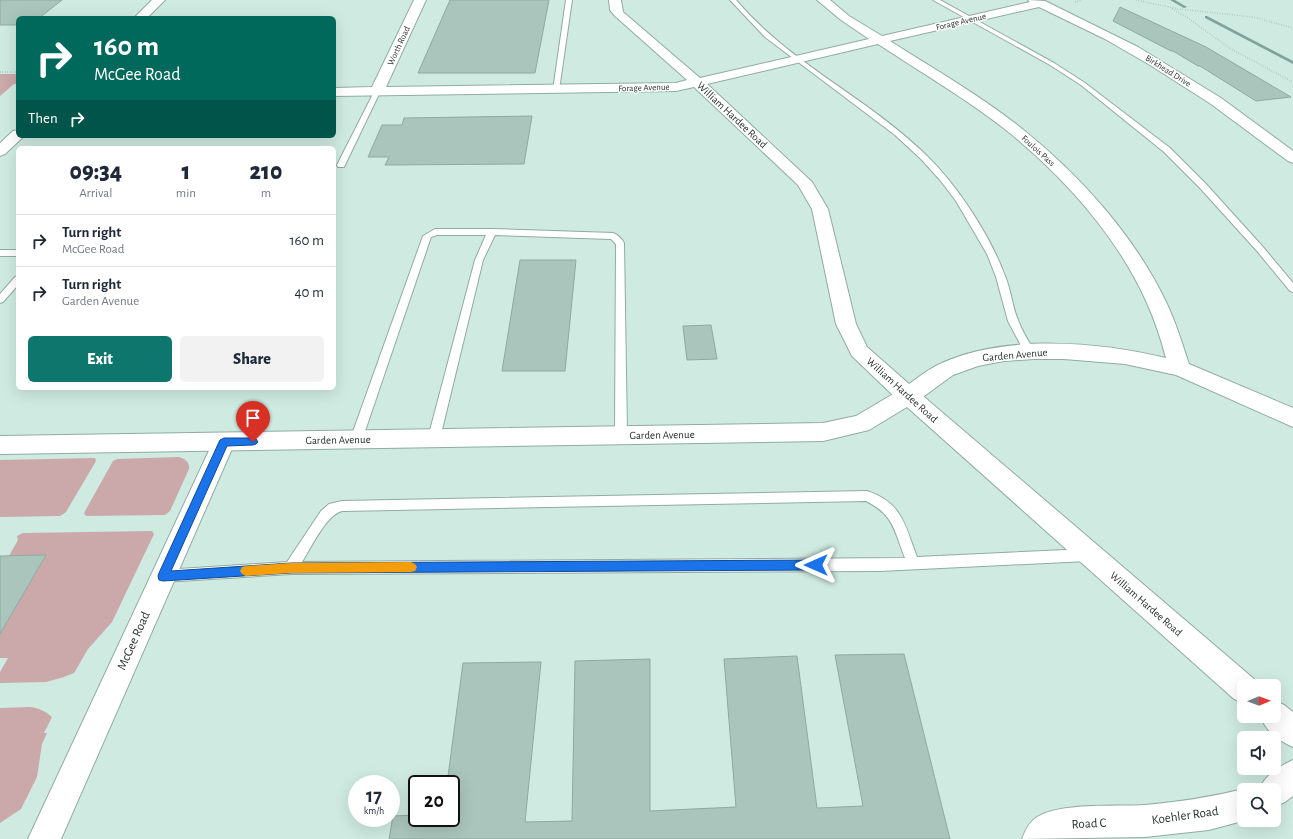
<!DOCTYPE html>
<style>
body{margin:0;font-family:"Alegreya Sans",sans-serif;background:#f2f2f3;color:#1f2937;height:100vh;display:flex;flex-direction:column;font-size:15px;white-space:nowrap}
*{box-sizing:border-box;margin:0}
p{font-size:13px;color:#747a83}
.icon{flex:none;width:22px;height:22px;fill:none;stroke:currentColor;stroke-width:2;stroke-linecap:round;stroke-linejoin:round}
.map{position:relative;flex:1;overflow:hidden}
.drawer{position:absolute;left:16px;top:146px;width:320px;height:244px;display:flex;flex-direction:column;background:#fff;border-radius:6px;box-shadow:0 4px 16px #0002}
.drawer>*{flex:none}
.banner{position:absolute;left:16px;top:16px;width:320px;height:122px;border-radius:6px;box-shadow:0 4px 16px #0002;background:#00695c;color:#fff;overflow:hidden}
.needle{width:26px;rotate:89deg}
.fabs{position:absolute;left:1237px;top:679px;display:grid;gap:8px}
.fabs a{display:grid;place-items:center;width:44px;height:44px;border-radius:6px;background:#fff;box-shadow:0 4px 16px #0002;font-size:20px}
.speed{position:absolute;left:348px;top:775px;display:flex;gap:8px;font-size:20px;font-weight:700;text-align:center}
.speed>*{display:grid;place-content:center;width:52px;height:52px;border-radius:50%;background:#fff;box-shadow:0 4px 16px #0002;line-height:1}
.speed small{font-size:10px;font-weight:400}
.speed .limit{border:2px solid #111;border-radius:6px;background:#fff;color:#111}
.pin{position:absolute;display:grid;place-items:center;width:34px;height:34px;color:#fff;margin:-41px -17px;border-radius:50% 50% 50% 0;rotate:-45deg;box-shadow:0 0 4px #0007}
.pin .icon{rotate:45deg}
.me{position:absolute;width:44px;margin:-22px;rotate:270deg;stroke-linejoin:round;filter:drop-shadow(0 0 3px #0008)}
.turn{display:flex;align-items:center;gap:14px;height:84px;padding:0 12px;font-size:18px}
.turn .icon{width:52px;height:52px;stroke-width:2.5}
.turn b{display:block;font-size:28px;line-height:34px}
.then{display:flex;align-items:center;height:38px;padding:0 12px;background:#0003;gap:8px;font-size:15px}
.eta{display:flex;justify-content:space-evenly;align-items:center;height:68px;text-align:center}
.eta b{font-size:24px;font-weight:800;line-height:28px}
.cta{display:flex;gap:8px;margin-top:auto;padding:8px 12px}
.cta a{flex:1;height:46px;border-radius:6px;background:#0f766e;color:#fff;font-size:16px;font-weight:800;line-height:46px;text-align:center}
.cta a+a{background:#f2f2f3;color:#1f2937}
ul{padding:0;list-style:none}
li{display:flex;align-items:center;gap:12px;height:52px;padding:0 12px;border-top:1px solid #e0e1e3}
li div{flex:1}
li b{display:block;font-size:15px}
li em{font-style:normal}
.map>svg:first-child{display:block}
.green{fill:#cba8a9}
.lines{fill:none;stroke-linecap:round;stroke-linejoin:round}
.stream{fill:#7ea398;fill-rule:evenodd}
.building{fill:#aac5bc;stroke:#8fa9a1}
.service-casing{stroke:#91aba3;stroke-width:2}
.minor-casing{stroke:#91aba3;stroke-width:2}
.tertiary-casing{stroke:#91aba3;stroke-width:2}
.path{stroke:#99b0a8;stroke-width:1.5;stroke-dasharray:0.5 2;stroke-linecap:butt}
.service{fill:#fff;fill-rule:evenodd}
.minor{fill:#fff;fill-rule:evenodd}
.tertiary{fill:#fff;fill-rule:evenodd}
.route{fill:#1a73e8;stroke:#114b97}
.slow{fill:#f59e0b}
.labels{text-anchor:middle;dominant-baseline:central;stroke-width:3;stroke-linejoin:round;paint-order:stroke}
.far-street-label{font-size:9px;fill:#27312e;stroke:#fff}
.street-label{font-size:11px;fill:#27312e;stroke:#fff}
.near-street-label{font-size:13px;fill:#27312e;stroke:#fff}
</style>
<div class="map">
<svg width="1293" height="839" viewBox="0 0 1293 839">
<rect width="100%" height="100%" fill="#ceeae1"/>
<path class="green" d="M 0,74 L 18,74 L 18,84 L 14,84 L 0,96 Z
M 179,457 C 185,459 190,462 189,469 L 170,511 L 165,515 L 86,516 L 84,513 L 113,461 L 117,459 Z
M 95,458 L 96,461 L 66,512 L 60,516 L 0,517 L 0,460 Z
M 152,531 L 154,534 L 112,622 L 88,649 L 74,673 L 64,677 L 46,682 L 0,683 L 0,672 L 8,658 L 0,658 L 0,634 L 46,555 L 9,556 L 18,540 L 17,536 L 23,533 Z
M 30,707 C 39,708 45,711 52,717 L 44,733 L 47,733 L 42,744 L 37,777 L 21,809 L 0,823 L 0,708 Z"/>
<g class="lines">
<path class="stream" d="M 1170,0 L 1175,0 L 1187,7 L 1184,8 Z
M 1205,16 L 1207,16 L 1293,61 L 1293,64 L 1205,18 Z"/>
</g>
<path class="building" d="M 0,0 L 62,0 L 39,18 L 18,18 L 18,25 L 0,25 Z
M 450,0 L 549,0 L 535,73 L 418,73 Z
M 1120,7 L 1206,47 L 1291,97 L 1256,101 L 1200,66 L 1198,66 L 1173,51 L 1171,51 L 1113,21 Z
M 532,116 L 524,164 L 385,165 L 389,157 L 368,157 L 382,125 L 402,125 L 404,118 Z
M 520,260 L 576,260 L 565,371 L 502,371 Z
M 711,325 L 717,359 L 687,360 L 683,326 Z
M 46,555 L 0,634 L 0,556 Z
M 904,654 L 950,839 L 389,839 L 393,816 L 417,815 L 417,818 L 451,818 L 451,784 L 447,784 L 463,663 L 541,662 L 525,822 L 572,821 L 575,661 L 650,659 L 650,811 L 736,807 L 724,659 L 797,656 L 817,808 L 863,806 L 835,655 Z"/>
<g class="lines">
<defs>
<path id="service" d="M 566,0 L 572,0 L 559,90 L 556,92 L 553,90 Z
M 730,0 L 736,0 C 789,63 868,98 926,155 C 957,185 990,235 1005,276 C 1011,290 1012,306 1018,320 C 1022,331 1029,342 1035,352 L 1034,355 L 1026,355 L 1008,321 L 996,277 L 987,254 L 956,201 L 940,180 L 921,159 L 895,135 L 765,37 Z
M 933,0 L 940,0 L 1054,63 L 1085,83 L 1170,148 L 1206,184 L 1263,247 L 1293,283 L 1293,292 L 1290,291 L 1257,251 L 1200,188 L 1164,152 L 1081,85 L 1050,65 Z
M 377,90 L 380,92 L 345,165 L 344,167 L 338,167 L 337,165 L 374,92 Z
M 435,229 L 492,229 L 613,233 C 618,235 622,239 624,243 L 627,435 L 625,438 L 621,439 L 617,438 L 615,435 L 616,244 L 611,239 L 495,235 L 483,260 L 440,438 L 438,441 L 434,442 L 430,441 L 428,438 L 475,260 L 486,235 L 437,235 L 431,237 L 362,440 L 360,443 L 356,444 L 352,443 L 350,440 L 423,236 Z
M 0,250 L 18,250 L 18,256 L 0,256 Z
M 18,276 L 18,285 L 3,302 L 0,303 L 0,294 L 15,277 Z
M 867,491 C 903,503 905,526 917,557 L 1088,549 L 1092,551 L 1094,555 L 1092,559 L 1088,561 L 880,571 L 291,574 L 163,582 L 158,580 L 157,576 L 158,572 L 163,570 L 287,562 L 321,511 L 329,504 L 342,501 ZM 866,501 C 894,515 894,530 905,558 L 302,562 C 311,548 326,515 342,511 Z"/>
<path id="minor" d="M 152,0 L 165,0 L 147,18 L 134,18 Z
M 414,0 L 426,0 L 386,87 L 676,83 L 687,80 L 615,16 L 610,10 L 609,0 L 621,0 L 623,12 L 700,78 L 869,39 L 841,20 L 817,0 L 830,0 L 849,16 L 882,36 L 1030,2 L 1028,0 L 1045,1 L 1138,47 L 1221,98 L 1293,151 L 1293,163 L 1288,161 L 1211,104 L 1150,65 L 1105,39 L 1039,7 L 890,41 C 934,69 981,96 1021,128 C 1080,175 1135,236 1167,304 C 1176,323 1182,343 1189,364 L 1293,408 L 1293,427 L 1176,375 L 1125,364 L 1064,359 L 1034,359 L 1004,361 L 978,366 L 953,375 L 916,402 L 908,404 L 900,402 L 852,356 L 836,324 L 812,209 L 798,185 L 694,87 L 676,91 L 334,96 L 334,88 L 372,87 ZM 878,44 C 922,73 970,101 1011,134 C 1067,180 1118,238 1147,303 C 1155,321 1161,339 1166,358 C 1100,342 1006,334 942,363 C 930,368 919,377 909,384 L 867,347 L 856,324 L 828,209 L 812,182 L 707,84 Z
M 18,130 L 18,136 L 24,136 L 23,137 L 5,154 L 0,156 L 0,143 L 13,131 Z
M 224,433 L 232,436 L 235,442 L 61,839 L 28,839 L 213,442 L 216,436 Z
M 1293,760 L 1293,796 L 1285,802 L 1274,807 L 1274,790 L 1259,790 C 1265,775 1278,767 1293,760 Z
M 1244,789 L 1246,790 L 1244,790 L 1244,820 L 1246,820 L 1209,830 L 1145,837 L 1022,839 C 1025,831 1029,822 1037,817 C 1062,802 1115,807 1145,805 C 1179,802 1211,797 1244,789 Z"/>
<path id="tertiary" d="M 908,388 L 916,390 L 1254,679 L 1257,686 L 1244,686 L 1244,703 L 1234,699 L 907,407 L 869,430 L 823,441 L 0,454 L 0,436 L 823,423 L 856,416 L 900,390 Z
M 1274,700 L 1284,705 L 1293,712 L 1293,747 C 1279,741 1266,731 1260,716 L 1274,716 Z"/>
</defs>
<use href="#service" class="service-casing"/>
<use href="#minor" class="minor-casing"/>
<use href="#tertiary" class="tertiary-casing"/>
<path class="path" d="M 1136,0 L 1178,9 L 1253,17 L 1293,28
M 1075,2 L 1081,0
M 1172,9 L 1185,16 L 1231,49 L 1293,82
M 0,72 L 18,72"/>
<use href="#service" class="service"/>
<use href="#minor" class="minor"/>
<use href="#tertiary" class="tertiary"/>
</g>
<path class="route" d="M 224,438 L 253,438 L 256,439 L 258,442 L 256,444 L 253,445 L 227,446 L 171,571 L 291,563 L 816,560 L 820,562 L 822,565 L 820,569 L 816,570 L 291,573 L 163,581 L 159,580 L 158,576 L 159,573 L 219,442 L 220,440 Z"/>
<path class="slow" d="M 411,562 L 415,564 L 417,567 L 415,571 L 411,572 L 291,573 L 246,576 L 242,574 L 240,571 L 242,567 L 246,566 L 291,563 Z"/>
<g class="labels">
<g class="far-street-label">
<text transform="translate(961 22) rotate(-13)">Forage Avenue</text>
<text transform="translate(399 46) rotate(-65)">Worth Road</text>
<text transform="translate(1168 71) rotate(32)">Birkhead Drive</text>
<text transform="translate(644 88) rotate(-2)">Forage Avenue</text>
<text transform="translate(1038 151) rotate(42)">Foulois Pass</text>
</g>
<g class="street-label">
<text transform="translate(732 115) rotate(43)">William Hardee Road</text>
<text transform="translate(1015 355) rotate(-5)">Garden Avenue</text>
<text transform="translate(902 390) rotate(42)">William Hardee Road</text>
<text transform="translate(662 435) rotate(-1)">Garden Avenue</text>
<text transform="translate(338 440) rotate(-1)">Garden Avenue</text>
<text transform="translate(1146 604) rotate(41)">William Hardee Road</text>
</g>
<g class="near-street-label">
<text transform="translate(134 641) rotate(-66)">McGee Road</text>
<text transform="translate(1185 816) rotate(-8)">Koehler Road</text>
<text transform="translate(1089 824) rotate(-3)">Road C</text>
</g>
</g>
</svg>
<div class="fabs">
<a><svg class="needle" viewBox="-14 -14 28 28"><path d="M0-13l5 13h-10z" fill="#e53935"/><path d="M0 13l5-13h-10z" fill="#747a83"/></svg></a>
<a><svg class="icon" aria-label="sound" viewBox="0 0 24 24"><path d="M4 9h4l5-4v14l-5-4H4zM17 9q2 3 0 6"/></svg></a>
<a><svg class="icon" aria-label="search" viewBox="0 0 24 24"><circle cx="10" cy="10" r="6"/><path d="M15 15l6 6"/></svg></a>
</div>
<div class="speed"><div>17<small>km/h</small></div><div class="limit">20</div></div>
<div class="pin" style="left:253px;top:442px;background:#d93025"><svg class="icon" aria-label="arrive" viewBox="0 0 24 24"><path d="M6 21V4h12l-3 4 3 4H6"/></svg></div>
<svg class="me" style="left:816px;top:565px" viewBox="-20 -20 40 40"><path d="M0-17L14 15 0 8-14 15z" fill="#1a73e8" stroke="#fff" stroke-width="4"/></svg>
<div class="banner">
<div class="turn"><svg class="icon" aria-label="right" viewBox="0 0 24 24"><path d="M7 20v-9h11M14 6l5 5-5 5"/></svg><div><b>160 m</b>McGee Road</div></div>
<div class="then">Then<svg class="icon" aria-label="right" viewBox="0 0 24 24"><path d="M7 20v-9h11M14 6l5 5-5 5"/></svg></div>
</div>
<section class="drawer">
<div class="eta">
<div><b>09:34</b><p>Arrival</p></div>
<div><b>1</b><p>min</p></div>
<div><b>210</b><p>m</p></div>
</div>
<ul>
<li><svg class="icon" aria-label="right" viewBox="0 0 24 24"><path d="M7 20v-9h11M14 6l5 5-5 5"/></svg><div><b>Turn right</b><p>McGee Road</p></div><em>160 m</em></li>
<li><svg class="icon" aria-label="right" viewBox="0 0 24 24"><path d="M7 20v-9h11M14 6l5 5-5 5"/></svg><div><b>Turn right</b><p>Garden Avenue</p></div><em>40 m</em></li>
</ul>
<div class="cta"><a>Exit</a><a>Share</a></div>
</section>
</div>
